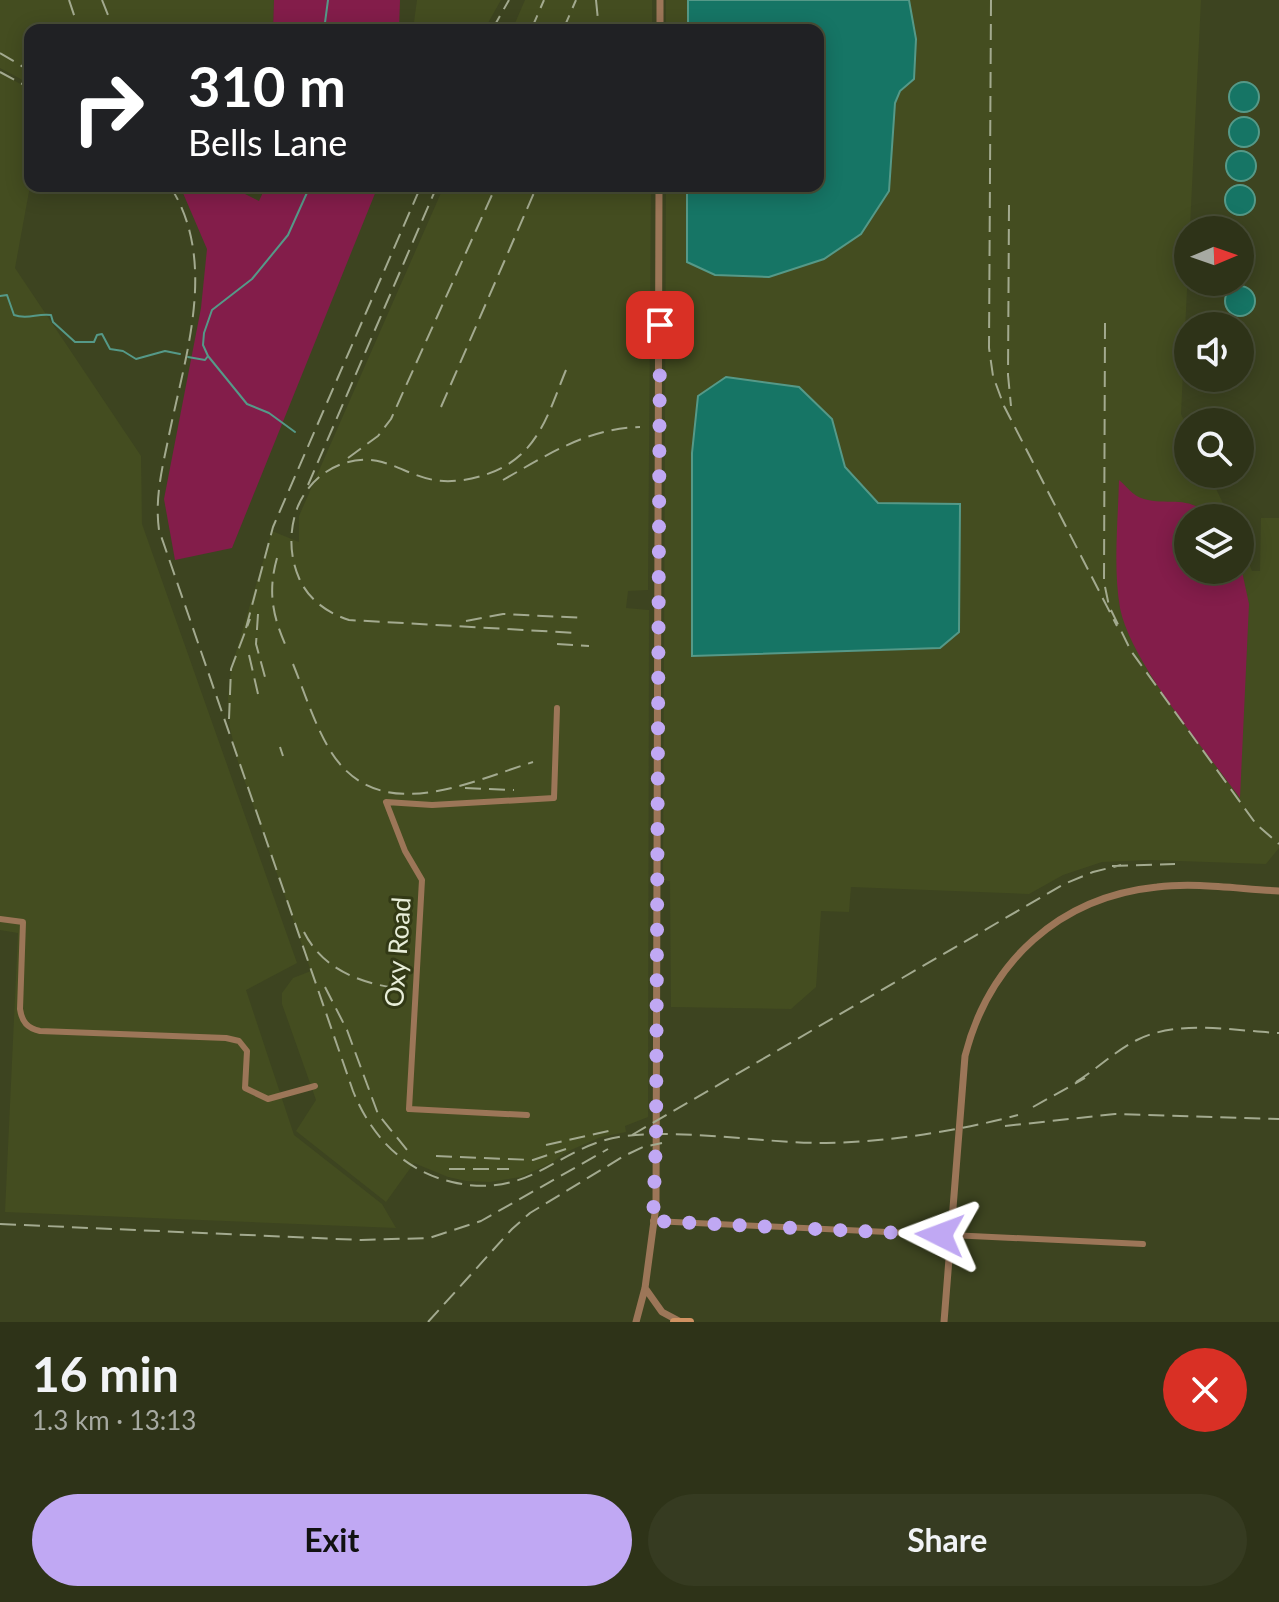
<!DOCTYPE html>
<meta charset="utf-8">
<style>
body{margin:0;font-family:Lato,sans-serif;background:#363b21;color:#f1f3f6;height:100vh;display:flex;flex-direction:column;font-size:30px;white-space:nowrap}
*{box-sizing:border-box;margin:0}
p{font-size:26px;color:#a7aaa2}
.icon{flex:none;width:44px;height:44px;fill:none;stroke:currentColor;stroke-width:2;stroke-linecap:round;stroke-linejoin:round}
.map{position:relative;height:1322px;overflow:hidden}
.side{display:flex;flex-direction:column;background:#2e3318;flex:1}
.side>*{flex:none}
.hud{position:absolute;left:24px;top:24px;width:800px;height:168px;border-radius:16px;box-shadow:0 4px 20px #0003,0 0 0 2px #494e37;background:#202124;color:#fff;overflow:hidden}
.needle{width:52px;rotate:88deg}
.buttons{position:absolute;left:1174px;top:216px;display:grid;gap:16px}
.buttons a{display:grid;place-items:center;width:80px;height:80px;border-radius:50%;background:#2e3318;box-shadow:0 4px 20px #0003,0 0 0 2px #494e37;font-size:40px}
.pin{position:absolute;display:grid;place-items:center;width:68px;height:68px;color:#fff;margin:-34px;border-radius:16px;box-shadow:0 4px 12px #0006}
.me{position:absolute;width:88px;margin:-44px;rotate:273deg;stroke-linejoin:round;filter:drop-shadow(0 0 6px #0008)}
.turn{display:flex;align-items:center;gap:28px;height:168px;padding:0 32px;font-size:36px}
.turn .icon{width:104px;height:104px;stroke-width:2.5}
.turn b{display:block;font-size:56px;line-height:68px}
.round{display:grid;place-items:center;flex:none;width:84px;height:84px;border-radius:42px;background:#363b21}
.headline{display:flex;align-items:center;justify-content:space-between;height:136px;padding:0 32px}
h1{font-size:48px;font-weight:700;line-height:60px}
.button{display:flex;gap:16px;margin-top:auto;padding:16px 32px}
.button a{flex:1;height:92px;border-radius:48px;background:#c0a8f3;color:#111;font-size:32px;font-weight:700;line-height:92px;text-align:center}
.button a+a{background:#363b21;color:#f1f3f6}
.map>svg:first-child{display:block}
.built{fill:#444d20}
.green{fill:#831d4a}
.water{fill:#167565;stroke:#598;stroke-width:2}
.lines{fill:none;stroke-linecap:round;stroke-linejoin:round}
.stream{stroke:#598;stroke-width:2}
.minor{stroke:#9c7658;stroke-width:6}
.tertiary{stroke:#9c7658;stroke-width:7}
.secondary{stroke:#d09262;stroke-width:8}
.rail{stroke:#a3aa8f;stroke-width:2;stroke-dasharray:16 8;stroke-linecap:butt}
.route{stroke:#c0a8f3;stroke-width:14;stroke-dasharray:0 25.2}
.labels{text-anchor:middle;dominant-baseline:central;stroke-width:6;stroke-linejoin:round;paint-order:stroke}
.street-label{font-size:26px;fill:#e7edd8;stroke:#323915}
</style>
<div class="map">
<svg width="1279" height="1322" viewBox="0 0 1279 1322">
<rect width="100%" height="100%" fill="#3d4420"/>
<path class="built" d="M 0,0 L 274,0 L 273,30 L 30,30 L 30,84 L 0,68 Z
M 417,0 L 501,0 L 484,30 L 433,30 L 414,22 Z
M 525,0 L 652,0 L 652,30 L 512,30 Z
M 666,0 L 1201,0 L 1181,414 L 1188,429 L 1188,474 L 1209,474 L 1230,518 L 1188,518 L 1188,570 L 1240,570 L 1240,540 L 1252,571 L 1260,571 L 1261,518 L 1279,518 L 1279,848 L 1266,864 L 1150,860 L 1102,862 L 1063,875 L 1029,894 L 851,887 L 849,912 L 821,911 L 816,987 L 791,1009 L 671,1007 L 670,881 L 663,880 L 666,186 L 818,186 L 818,30 L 666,30 Z
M 0,73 L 30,89 L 30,186 L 15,268 L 141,456 L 142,524 L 297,963 L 246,990 L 294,1135 L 382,1204 L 396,1228 L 5,1212 L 18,933 L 0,930 Z
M 444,186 L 651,186 L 648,590 L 628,591 L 626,608 L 649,610 L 648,1117 L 625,1126 L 626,1132 L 601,1137 L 564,1153 L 553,1162 L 521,1177 L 490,1182 L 466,1181 L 448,1177 L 414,1163 L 386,1202 L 296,1131 L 316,1100 L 282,1004 L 282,993 L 293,978 L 311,971 L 238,762 L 230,728 L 228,698 L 231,669 L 272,531 L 299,542 L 299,516 Z"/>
<path class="green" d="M 274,0 L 400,0 L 399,30 L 273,30 Z
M 180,186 L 229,186 L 259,201 L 266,186 L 378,186 L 232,548 L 175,560 L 164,499 L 201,308 L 207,249 Z
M 1119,480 C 1126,485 1132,496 1144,499 C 1170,506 1191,494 1210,518 L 1188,518 L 1188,570 L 1240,570 L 1240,562 L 1249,604 L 1240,798 C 1206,751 1131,663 1120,608 C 1113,567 1118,522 1119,480 Z"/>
<path class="water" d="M 688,0 L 909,0 L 916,39 L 914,79 L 900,91 L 895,103 L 889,191 L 861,234 L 824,259 L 769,277 L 715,275 L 687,262 L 687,186 L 818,186 L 818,30 L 688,30 Z
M1229 97a15 15 0 1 1 30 0a15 15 0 1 1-30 0Z
M1229 132a15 15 0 1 1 30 0a15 15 0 1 1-30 0Z
M1226 166a15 15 0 1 1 30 0a15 15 0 1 1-30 0Z
M1225 200a15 15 0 1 1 30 0a15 15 0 1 1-30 0Z
M1225 301a15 15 0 1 1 30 0a15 15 0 1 1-30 0Z
M 726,377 L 799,387 L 832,419 L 845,467 L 878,503 L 960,504 L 959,632 L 940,648 L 692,656 L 692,453 L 698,396 Z"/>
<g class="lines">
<path class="stream" d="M 324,30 L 328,0
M 0,296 L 7,295 L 14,315 C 28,320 37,313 51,315 L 53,322 L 75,342 L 94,342 L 97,335 L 102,334 L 110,349 L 123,351 L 136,359 L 165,351 L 180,354
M 208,356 L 247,404 L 269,413 L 295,432
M 188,357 L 205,360 L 208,356 L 203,345 L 204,333 L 212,310 L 252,279 L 288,235 L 310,186"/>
<path class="minor" d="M 0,919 L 23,922 L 20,1009 C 22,1022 27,1028 40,1031 L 226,1038 L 239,1041 L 247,1051 L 245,1088 L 268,1099 L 315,1086
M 527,1115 L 409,1109 L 422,880 L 405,851 L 386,802 L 432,805 L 554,798 L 557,708
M 653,1221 L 1143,1244"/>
<path class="tertiary" d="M 660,30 L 660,0
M 645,1288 L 662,1312 L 679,1321
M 636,1322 L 645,1288 L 656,1206 L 659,186
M 944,1322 L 965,1056 C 989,962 1059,897 1157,887 C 1196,882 1239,889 1279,891"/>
<path class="secondary" d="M 674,1322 L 690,1322"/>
<path class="rail" d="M 69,0 L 79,30
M 102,0 L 114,30
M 596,0 L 599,30
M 991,0 L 989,348 L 993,376 L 1004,406 L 1117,626
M 492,30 L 509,0
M 531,30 L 544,0
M 563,30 L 576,0
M 0,53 L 30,71
M 0,72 L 30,88
M 170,186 C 220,264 183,361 167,445 C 161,473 155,501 159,530 L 353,1091 C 371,1136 404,1171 452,1182 C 532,1201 558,1144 625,1136 C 689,1129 760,1143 826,1143 C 887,1142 959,1131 1018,1115
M 241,186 L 259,195
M 1009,205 L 1008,375 L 1011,406
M 1105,323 L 1104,582 L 1109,606 L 1131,651 L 1256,824 L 1279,844
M 566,370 C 551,406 541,446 505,466 C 486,477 457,484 434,480 C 416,477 400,467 382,462 C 347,453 312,473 298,506 C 289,529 289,555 299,578 C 308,599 327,613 349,620 L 577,633
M 441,407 L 537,186
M 348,458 L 378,436 L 391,419 L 496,186
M 503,480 C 547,455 588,428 640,427
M 308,485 L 437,186
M 277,558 C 268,590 272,614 285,644
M 258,614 L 256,644 L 265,677
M 466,621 L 503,614 L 585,618
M 246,628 L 273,527 L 421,186
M 557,644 L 589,646
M 249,655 L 258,694
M 293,664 C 304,691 313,720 327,745 C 373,829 464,784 533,762
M 229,719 L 231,669 L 250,619
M 280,747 L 283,756
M 465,788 L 514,790
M 1112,866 L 1175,864
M 304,932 C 322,968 357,982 395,988
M 325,987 L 347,1030 L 378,1114 L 407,1150
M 1076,1082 C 1097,1069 1115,1051 1137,1040 C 1178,1019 1235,1031 1279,1033
M 1033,1107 L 1085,1078
M 1005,1126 L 1115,1114 L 1279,1119
M 632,1135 L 1064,884 L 1093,872 L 1121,865
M 546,1145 L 613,1130
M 436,1156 L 533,1160 L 566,1149
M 449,1169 L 509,1169
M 0,1224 L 361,1240 L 429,1238 L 481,1221 L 608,1149
M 428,1322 L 512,1229 L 530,1213 L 624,1156 L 643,1147 L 662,1143"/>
</g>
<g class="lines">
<path class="route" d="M 660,325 L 656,1140 L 653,1221 L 940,1235"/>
</g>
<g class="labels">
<g class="street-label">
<text transform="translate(397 952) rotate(-86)">Oxy Road</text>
</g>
</g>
</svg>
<div class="buttons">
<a><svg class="needle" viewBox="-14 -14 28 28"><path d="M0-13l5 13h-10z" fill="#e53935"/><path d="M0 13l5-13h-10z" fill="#a7aaa2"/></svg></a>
<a><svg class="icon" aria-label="sound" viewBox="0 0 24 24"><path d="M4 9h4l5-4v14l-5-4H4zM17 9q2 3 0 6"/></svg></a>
<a><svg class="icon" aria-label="search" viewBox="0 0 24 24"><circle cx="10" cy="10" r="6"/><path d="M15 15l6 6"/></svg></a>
<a><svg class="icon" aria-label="layers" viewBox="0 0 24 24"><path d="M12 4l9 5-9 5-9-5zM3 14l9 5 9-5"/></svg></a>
</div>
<div class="pin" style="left:660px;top:325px;background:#d93025"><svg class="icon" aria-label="arrive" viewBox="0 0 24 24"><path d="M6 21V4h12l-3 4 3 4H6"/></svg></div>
<svg class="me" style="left:940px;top:1235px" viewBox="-20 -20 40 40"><path d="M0-17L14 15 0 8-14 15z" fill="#c0a8f3" stroke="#fff" stroke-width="4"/></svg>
<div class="hud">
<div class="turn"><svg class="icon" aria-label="right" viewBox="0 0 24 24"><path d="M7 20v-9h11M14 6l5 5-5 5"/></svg><div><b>310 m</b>Bells Lane</div></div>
</div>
</div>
<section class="side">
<div class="headline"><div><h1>16 min</h1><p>1.3 km · 13:13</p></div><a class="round" style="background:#d93025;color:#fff"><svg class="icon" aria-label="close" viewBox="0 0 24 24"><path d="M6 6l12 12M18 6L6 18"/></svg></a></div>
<div class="button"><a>Exit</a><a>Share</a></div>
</section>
